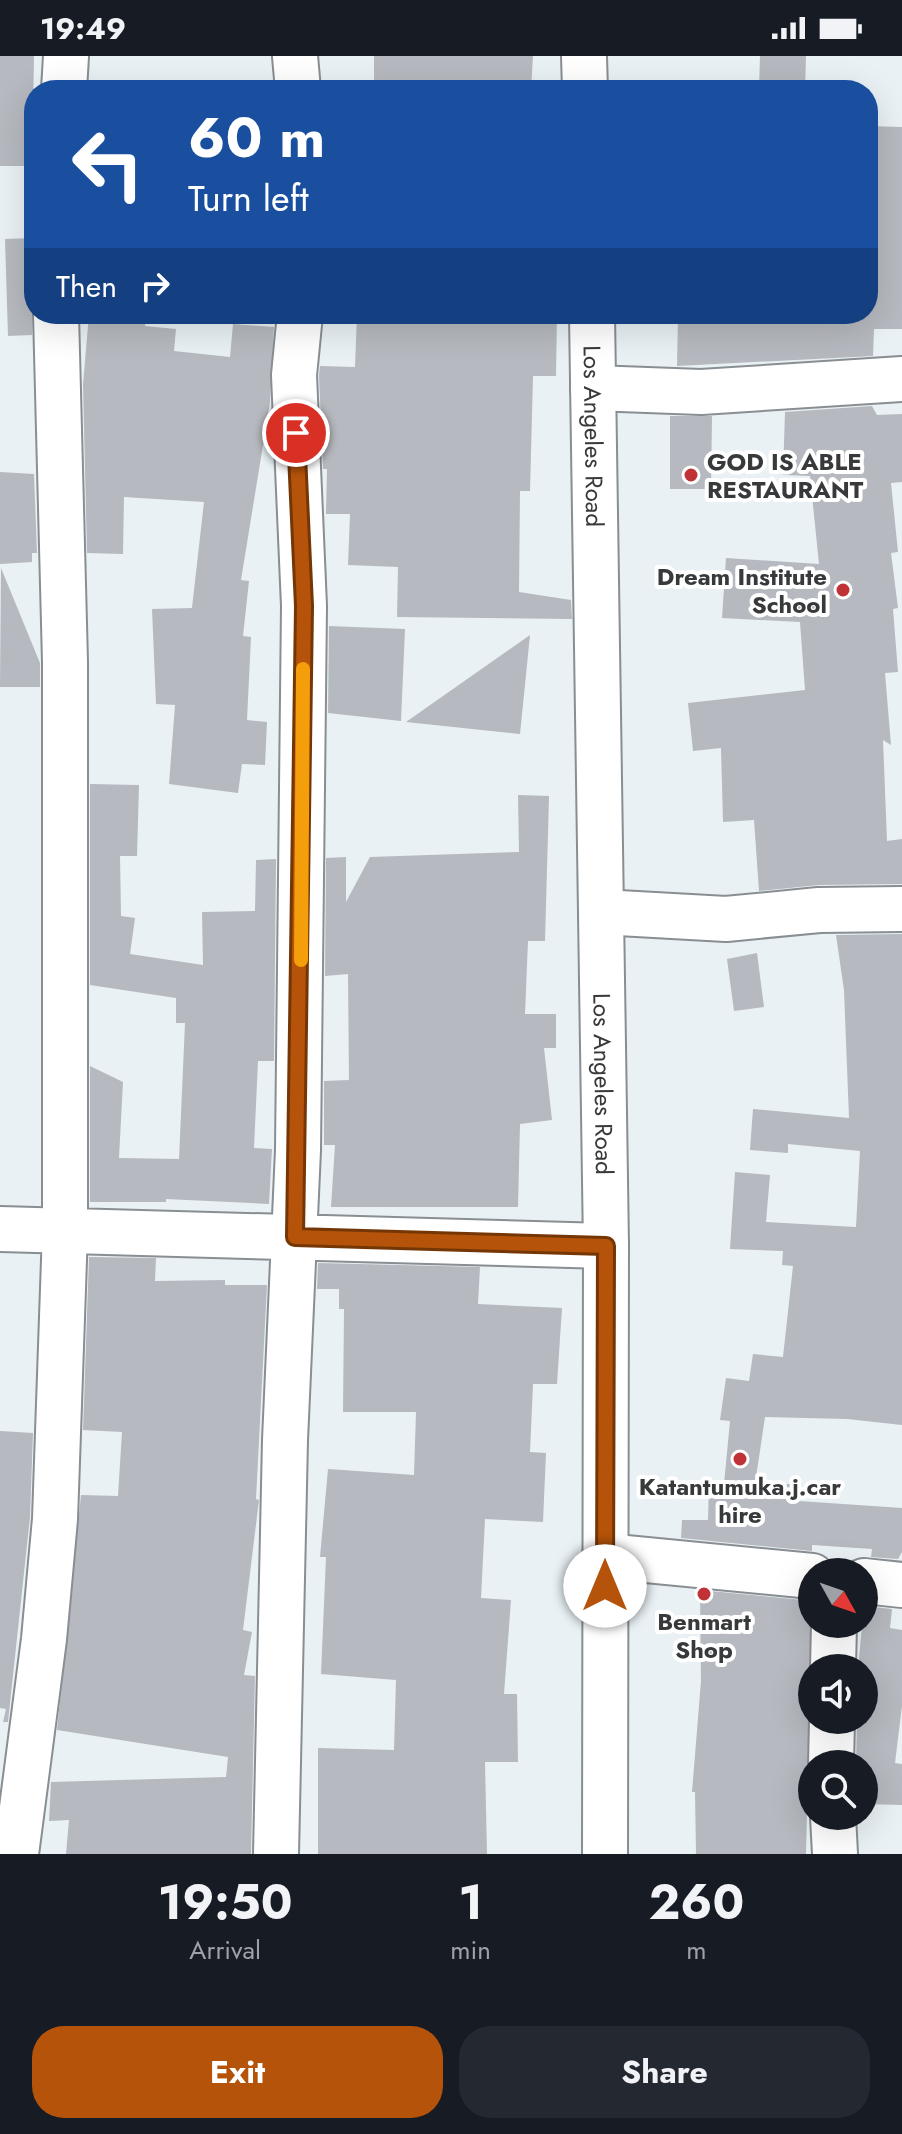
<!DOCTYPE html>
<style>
body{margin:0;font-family:Jost,sans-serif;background:#242831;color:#f1f3f6;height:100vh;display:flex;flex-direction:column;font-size:30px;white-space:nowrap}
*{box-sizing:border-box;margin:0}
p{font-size:26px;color:#9ea1a6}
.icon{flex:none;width:44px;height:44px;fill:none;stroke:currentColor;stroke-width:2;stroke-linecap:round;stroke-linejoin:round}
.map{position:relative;height:1798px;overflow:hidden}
.drawer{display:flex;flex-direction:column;background:#171b24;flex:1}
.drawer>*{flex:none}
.hud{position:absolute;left:24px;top:24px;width:854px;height:244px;border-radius:32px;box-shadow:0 8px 32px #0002;background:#1a4fa0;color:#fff;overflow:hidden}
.needle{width:52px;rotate:130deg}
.tools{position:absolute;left:798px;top:1502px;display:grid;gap:16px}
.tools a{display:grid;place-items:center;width:80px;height:80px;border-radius:50%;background:#171b24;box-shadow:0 8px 32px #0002;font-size:40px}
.pin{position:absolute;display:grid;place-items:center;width:68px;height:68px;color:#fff;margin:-34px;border:4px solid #fff;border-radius:50%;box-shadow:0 2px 8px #0007}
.me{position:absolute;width:88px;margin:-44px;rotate:0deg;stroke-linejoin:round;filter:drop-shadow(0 0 6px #0008)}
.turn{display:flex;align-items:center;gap:28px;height:168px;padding:0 32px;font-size:36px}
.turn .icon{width:104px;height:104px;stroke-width:2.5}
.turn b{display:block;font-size:56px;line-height:68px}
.then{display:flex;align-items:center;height:76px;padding:0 32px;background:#0003;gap:16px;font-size:30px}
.eta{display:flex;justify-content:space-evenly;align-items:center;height:136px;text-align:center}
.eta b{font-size:48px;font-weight:700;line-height:56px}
.button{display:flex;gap:16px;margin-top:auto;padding:16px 32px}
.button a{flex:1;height:92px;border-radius:32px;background:#b45309;color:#fff;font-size:32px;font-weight:700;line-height:92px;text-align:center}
.button a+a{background:#242831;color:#f1f3f6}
.status{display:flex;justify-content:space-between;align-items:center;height:56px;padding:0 40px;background:#171b24;direction:ltr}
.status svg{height:22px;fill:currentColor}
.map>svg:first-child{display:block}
.building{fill:#b6b9bf}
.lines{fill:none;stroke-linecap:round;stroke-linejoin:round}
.minor-casing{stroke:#888e92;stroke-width:48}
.major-casing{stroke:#888e92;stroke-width:48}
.minor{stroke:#fff;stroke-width:44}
.major{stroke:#fff;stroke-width:44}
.route-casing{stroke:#753606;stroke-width:20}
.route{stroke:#b45309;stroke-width:14}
.slow{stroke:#f59e0b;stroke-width:14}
.poi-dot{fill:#c13236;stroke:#fff;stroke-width:3}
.labels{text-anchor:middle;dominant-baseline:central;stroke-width:8;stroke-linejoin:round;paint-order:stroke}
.street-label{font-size:24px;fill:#37393b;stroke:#fff}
.poi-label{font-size:24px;font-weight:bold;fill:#37393b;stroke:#fff}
</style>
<div class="status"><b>19:49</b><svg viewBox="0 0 49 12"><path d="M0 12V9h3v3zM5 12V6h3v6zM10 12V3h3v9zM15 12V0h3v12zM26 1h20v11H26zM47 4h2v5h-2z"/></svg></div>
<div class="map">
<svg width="902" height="1798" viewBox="0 0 902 1798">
<rect width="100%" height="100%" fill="#e9f1f5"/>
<path class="building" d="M 0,0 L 34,0 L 32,110 L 0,110 Z
M 374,0 L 533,0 L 531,34 L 374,34 Z
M 760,0 L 806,0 L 805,34 L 759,34 Z
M 868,70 L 902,71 L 902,273 L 874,273 L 873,300 L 677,310 L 678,258 L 868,258 Z
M 34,182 L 32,279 L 8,280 L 5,183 Z
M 89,258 L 146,258 L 145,270 L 176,273 L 174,295 L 230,301 L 233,268 L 274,271 L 270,346 L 241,524 L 249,525 L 243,580 L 251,581 L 247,664 L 267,666 L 265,709 L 242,708 L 238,737 L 169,728 L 175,649 L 156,648 L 152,553 L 192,552 L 204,446 L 124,441 L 123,498 L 87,497 L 83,328 Z
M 357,258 L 557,258 L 556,320 L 533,320 L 530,435 L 520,435 L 519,536 L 571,544 L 572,563 L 397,561 L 398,511 L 348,509 L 350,458 L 326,458 L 327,413 L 323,413 L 319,320 L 320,310 L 355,311 Z
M 872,350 L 877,359 L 902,358 L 902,426 L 891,427 L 898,496 L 891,497 L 898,552 L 893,553 L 898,616 L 885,617 L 891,689 L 883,684 L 887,785 L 902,783 L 902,828 L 819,829 L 759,835 L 754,764 L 723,766 L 721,692 L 693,695 L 688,647 L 805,634 L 800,566 L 722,562 L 726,502 L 819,508 L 810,420 L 783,419 L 785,356 Z
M 670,360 L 712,360 L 711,433 L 670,433 Z
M 0,416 L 34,418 L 37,497 L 32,497 L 32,506 L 0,508 Z
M 1,512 L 40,607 L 40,631 L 0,631 Z
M 329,570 L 405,573 L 401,665 L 328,657 Z
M 530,579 L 520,678 L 406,666 Z
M 90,728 L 139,729 L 137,800 L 120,800 L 121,860 L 135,862 L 130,898 L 203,909 L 202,856 L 255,855 L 256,804 L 276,803 L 274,1005 L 258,1005 L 254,1092 L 272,1093 L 269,1148 L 166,1143 L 166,1146 L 90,1146 L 90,1010 L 123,1026 L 119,1102 L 179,1103 L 185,967 L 176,967 L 176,942 L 90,929 Z
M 518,739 L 549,740 L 545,885 L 528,885 L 525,958 L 556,958 L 556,992 L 544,992 L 552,1064 L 520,1068 L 518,1151 L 331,1151 L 335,1089 L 324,1089 L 324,1025 L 349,1024 L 348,918 L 325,920 L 326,802 L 346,801 L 346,846 L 370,801 L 519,796 Z
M 902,878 L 902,1369 L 847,1363 L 765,1361 L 755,1428 L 799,1428 L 799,1445 L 902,1452 L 902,1496 L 898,1503 L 871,1501 L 872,1493 L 812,1489 L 812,1495 L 681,1482 L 682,1464 L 708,1464 L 709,1428 L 724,1428 L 730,1365 L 720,1364 L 726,1322 L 749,1325 L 753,1298 L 783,1301 L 793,1210 L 782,1209 L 783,1195 L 730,1193 L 735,1116 L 770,1119 L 766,1166 L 856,1171 L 860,1095 L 788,1088 L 788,1097 L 750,1094 L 753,1053 L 849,1062 L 844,934 L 836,879 Z
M 757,897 L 764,951 L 734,955 L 727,903 Z
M 89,1201 L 156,1202 L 155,1225 L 225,1224 L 225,1229 L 267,1229 L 256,1443 L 259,1444 L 243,1574 L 252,1576 L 244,1619 L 255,1620 L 251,1798 L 66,1798 L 69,1764 L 49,1765 L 51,1726 L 226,1721 L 228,1701 L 57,1674 L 81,1439 L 118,1440 L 122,1376 L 83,1374 Z
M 318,1207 L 480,1211 L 478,1248 L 562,1252 L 557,1328 L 533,1328 L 530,1396 L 546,1397 L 543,1466 L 485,1463 L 481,1542 L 511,1544 L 504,1638 L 517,1638 L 518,1706 L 485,1706 L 487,1798 L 318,1798 L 318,1692 L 394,1694 L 396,1624 L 321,1618 L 326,1501 L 320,1501 L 328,1413 L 414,1419 L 416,1356 L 343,1356 L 344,1253 L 339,1253 L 339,1233 L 317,1233 Z
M 0,1375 L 33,1377 L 30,1461 L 8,1666 L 3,1666 L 6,1653 L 0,1652 Z
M 700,1534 L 812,1545 L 806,1798 L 696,1798 L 695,1736 L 692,1736 L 701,1625 Z
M 864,1550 L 892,1553 L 890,1572 L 902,1574 L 902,1650 L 895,1707 L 902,1708 L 902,1749 L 864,1748 L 864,1708 L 856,1708 L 857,1664 L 864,1664 L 864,1612 L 858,1612 Z"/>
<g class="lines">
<defs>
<path id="minor" d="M 295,0 L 298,34
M 64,34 L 66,0
M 593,332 L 701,336 L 902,323
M 601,856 L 726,863 L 819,854 L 902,853
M 0,1173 L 606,1190
M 605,1500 L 812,1520
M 864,1525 L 902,1529
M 833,1612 L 834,1568
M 831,1708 L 832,1664
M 833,1760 L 835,1798
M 16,1798 L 44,1583 L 55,1463 L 65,1175 L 65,606 L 56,258
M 276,1798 L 285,1384 L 298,1094 L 304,550 L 294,319 L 300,258"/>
<g id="major">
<path d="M 584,0 L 585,34"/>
<path id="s1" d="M 592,258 L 606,1190 L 605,1798"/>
</g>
</defs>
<use href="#minor" class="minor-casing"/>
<use href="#major" class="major-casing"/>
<use href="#minor" class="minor"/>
<use href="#major" class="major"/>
</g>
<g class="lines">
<defs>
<path id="route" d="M 296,377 L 304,550 L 295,1181 L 606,1190 L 605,1530"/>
</defs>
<use href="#route" class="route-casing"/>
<use href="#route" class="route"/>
<path class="slow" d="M 301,904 L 303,613"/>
</g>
<g class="poi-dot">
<circle cx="691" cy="419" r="8"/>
<circle cx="843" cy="534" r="8"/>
<circle cx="740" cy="1403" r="8"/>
<circle cx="704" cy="1538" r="8"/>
</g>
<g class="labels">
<g class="street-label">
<text stroke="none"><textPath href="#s1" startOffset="122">Los Angeles Road</textPath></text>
<text stroke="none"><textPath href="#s1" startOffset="770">Los Angeles Road</textPath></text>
</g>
<g class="poi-label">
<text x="707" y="405" text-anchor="start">GOD IS ABLE<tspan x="707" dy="28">RESTAURANT</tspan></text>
<text x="827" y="520" text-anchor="end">Dream Institute<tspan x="827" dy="28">School</tspan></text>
<text x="740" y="1430">Katantumuka.j.car<tspan x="740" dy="28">hire</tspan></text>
<text x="704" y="1565">Benmart<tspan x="704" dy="28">Shop</tspan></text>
</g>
</g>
</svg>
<div class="tools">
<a><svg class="needle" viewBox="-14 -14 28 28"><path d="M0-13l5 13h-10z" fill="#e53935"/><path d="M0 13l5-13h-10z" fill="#9ea1a6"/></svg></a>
<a><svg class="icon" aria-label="sound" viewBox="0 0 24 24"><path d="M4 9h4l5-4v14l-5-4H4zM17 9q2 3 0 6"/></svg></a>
<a><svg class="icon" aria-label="search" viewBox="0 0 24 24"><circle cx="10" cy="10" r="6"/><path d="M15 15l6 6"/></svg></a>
</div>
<div class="pin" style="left:296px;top:377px;background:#d93025"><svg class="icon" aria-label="arrive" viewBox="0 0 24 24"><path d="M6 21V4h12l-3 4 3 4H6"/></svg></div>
<svg class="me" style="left:605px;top:1530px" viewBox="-20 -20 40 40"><circle r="19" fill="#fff"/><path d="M0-13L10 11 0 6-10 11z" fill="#b45309"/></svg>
<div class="hud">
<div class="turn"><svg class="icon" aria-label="left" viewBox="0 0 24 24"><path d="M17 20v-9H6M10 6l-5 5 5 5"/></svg><div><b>60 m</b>Turn left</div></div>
<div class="then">Then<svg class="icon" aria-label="right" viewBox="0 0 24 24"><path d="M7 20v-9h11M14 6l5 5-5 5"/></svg></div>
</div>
</div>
<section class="drawer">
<div class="eta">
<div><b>19:50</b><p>Arrival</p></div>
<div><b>1</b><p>min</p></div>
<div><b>260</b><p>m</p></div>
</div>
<div class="button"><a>Exit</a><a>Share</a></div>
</section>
